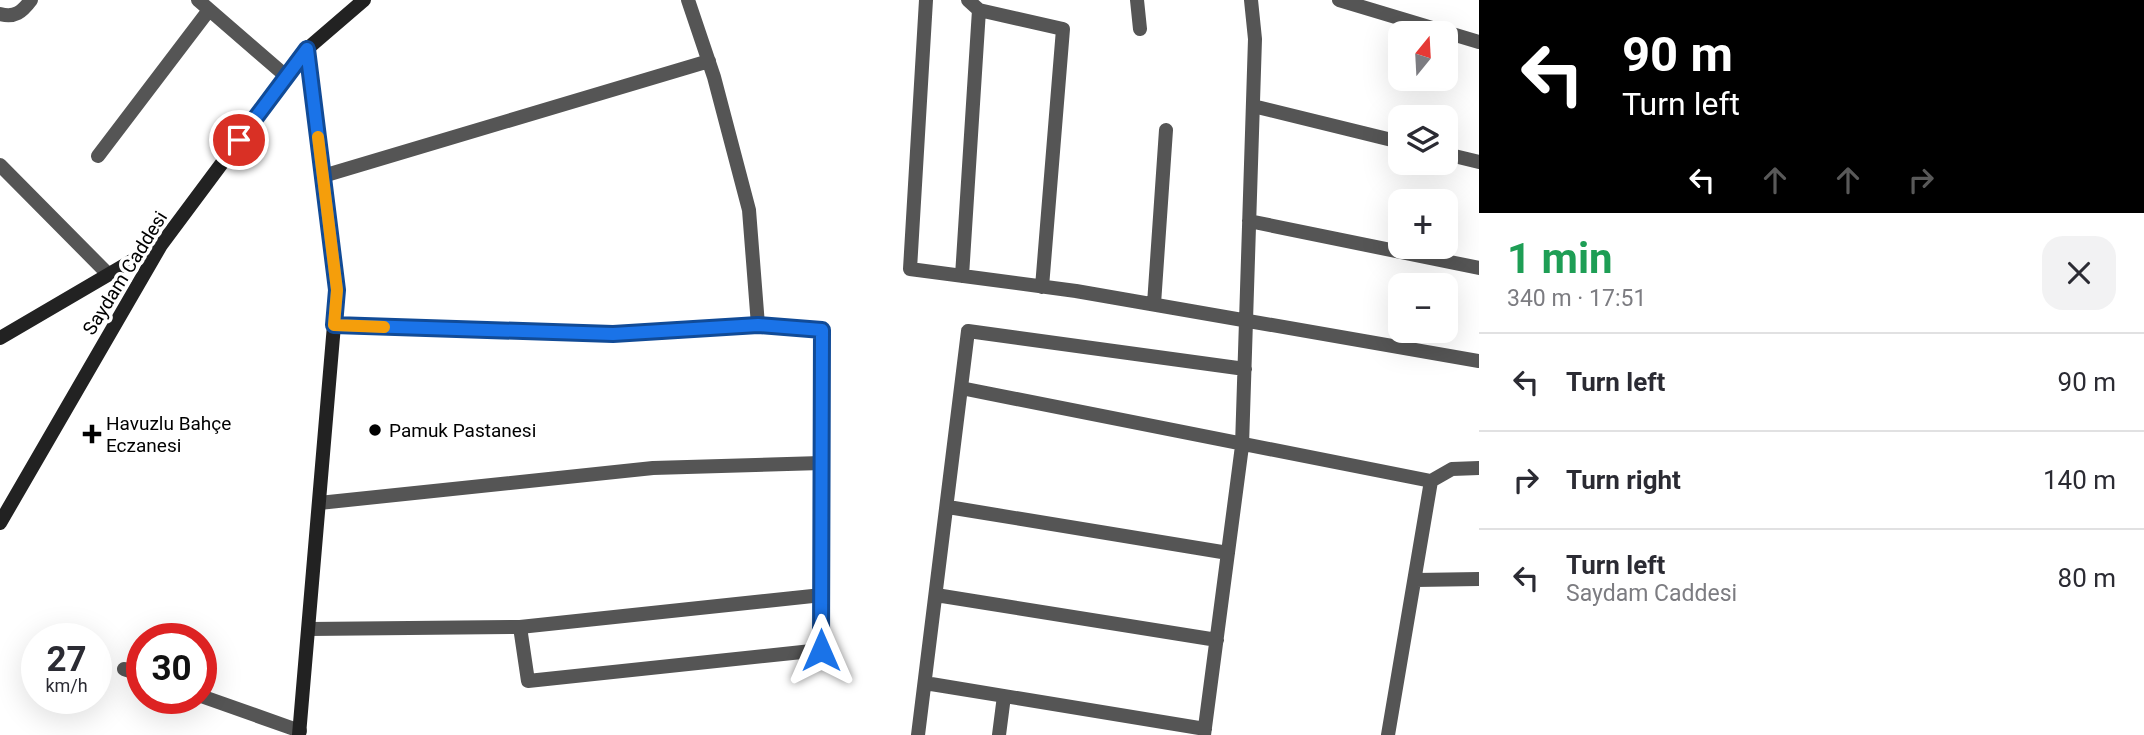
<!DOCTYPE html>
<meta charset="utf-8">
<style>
body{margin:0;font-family:Roboto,sans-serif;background:#f2f2f3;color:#2b2b33;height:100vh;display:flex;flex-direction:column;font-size:26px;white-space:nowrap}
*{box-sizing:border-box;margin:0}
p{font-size:23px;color:#7c7c81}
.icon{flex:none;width:38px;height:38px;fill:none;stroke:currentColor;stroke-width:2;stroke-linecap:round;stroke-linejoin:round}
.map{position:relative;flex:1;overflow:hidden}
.side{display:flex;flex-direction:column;background:#fff;width:665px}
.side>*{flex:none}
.hud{background:#000;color:#fff;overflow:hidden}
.needle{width:46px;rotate:18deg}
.controls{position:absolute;left:1388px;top:21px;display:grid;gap:14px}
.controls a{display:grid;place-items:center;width:70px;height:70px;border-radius:14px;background:#fff;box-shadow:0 7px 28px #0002;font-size:35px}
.speed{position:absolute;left:21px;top:623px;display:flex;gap:14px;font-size:35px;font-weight:700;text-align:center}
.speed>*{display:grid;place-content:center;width:91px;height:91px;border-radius:50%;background:#fff;box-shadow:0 7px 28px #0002;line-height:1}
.speed small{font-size:18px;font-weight:400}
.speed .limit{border:10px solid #d22;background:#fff;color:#111}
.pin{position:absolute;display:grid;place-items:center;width:60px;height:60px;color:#fff;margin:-30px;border:4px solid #fff;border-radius:50%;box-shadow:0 2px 7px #0007}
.me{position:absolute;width:77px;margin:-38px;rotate:0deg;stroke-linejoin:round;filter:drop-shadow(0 0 5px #0008)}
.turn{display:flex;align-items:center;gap:24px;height:147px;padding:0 28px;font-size:32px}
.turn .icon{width:91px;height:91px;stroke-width:2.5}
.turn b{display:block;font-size:49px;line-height:60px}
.lanes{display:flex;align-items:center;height:66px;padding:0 28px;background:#0003;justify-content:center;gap:35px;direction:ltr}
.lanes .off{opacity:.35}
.round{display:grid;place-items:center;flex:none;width:74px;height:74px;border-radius:21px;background:#f2f2f3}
.summary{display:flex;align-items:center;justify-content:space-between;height:119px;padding:0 28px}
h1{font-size:42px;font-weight:700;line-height:52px;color:#1e9e55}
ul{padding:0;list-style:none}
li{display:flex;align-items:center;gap:21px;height:98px;padding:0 28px;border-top:2px solid #e1e1e2}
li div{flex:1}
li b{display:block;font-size:26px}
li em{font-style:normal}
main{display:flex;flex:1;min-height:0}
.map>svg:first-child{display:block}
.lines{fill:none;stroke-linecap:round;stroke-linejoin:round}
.street{stroke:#555;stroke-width:14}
.secondary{stroke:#222;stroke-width:14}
.route-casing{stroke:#114b97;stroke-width:18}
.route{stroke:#1a73e8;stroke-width:12}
.slow{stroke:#f59e0b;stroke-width:12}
.poi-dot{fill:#000;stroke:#fff;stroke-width:2.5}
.labels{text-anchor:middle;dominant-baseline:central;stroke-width:7;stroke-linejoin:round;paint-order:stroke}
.street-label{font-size:19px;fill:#000;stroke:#fff}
.poi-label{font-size:19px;fill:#000;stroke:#fff;text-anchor:start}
</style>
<main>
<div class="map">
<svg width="1479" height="735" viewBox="0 0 1479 735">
<rect width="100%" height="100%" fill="#fff"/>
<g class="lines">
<path class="street" d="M 198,0 L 287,77
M 688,0 L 714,77 L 749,210 L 758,325
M 926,0 L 910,269 L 1076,291 L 1479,361
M 968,0 L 979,10 L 1063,29 L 1042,287
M 1137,0 L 1140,29
M 1339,0 L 1479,42
M 0,14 C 15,18 22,12 31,0
M 1253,106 L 1400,142
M 1446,154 L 1479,162
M 98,156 L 209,10
M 0,165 L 108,274
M 323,176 L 709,61
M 1249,221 L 1479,268
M 962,276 L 979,10
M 1154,304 L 1166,130
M 334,325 L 613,334 L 758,325 L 822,330 L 821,650 L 528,681 L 520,627 L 822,595
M 961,388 L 1431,481 L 1388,735
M 1431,481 L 1452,469 L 1479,468
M 319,503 L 653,468 L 821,463
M 948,507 L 1228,553
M 1416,580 L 1479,579
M 936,595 L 1217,640
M 309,629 L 520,627
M 124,669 L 142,675
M 925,683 L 1205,729
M 201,696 L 300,731
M 918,735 L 968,331 L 1245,369
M 999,735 L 1004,696
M 1204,735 L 1242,446 L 1255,39 L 1251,0"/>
<path class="secondary" d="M 0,338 L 159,245
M 0,523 L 161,245 L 307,49 L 364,0
M 299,735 L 337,290 L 307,49"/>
</g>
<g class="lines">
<defs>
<path id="route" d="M 239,140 L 307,49 L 337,290 L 334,325 L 613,334 L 758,325 L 822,330 L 821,650"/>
</defs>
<use href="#route" class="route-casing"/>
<use href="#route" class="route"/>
<path class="slow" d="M 318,137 L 337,290 L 334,325 L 384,327"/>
</g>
<g class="poi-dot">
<circle cx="375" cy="430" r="7"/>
<path d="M88.5 423.5h7v7h7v7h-7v7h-7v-7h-7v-7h7z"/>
</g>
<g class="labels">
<g class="street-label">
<text transform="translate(125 273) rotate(-58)">Saydam Caddesi</text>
</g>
<g class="poi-label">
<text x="106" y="423">Havuzlu Bahçe<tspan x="106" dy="22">Eczanesi</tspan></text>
<text x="389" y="430">Pamuk Pastanesi</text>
</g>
</g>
</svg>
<div class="controls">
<a><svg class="needle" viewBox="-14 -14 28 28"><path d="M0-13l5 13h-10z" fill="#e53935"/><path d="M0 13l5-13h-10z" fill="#7c7c81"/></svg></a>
<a><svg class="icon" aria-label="layers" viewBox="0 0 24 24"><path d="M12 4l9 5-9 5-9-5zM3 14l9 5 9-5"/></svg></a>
<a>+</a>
<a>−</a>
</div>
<div class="speed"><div>27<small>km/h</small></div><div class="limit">30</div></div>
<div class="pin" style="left:239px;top:140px;background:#d93025"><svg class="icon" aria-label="arrive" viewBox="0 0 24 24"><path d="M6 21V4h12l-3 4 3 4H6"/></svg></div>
<svg class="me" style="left:821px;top:650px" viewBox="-20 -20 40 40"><path d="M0-17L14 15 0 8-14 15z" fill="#1a73e8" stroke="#fff" stroke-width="4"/></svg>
</div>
<section class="side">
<div class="hud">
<div class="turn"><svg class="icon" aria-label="left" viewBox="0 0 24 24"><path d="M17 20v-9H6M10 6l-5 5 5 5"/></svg><div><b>90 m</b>Turn left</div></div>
<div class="lanes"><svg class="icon" aria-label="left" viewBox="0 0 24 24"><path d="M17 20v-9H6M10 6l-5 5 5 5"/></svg><svg class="icon off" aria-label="ahead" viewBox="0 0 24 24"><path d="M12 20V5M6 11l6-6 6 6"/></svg><svg class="icon off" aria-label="ahead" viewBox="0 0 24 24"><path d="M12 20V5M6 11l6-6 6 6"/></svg><svg class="icon off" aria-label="right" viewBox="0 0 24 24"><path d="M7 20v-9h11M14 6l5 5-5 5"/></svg></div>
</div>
<div class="summary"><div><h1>1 min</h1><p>340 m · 17:51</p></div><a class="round"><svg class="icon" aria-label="close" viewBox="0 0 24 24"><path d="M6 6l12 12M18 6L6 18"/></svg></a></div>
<ul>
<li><svg class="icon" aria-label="left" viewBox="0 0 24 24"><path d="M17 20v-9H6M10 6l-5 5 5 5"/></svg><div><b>Turn left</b></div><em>90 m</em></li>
<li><svg class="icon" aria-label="right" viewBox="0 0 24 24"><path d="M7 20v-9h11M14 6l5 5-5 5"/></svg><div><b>Turn right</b></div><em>140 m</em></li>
<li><svg class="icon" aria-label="left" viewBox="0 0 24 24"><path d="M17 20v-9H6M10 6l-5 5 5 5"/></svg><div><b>Turn left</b><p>Saydam Caddesi</p></div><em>80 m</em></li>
</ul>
</section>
</main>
